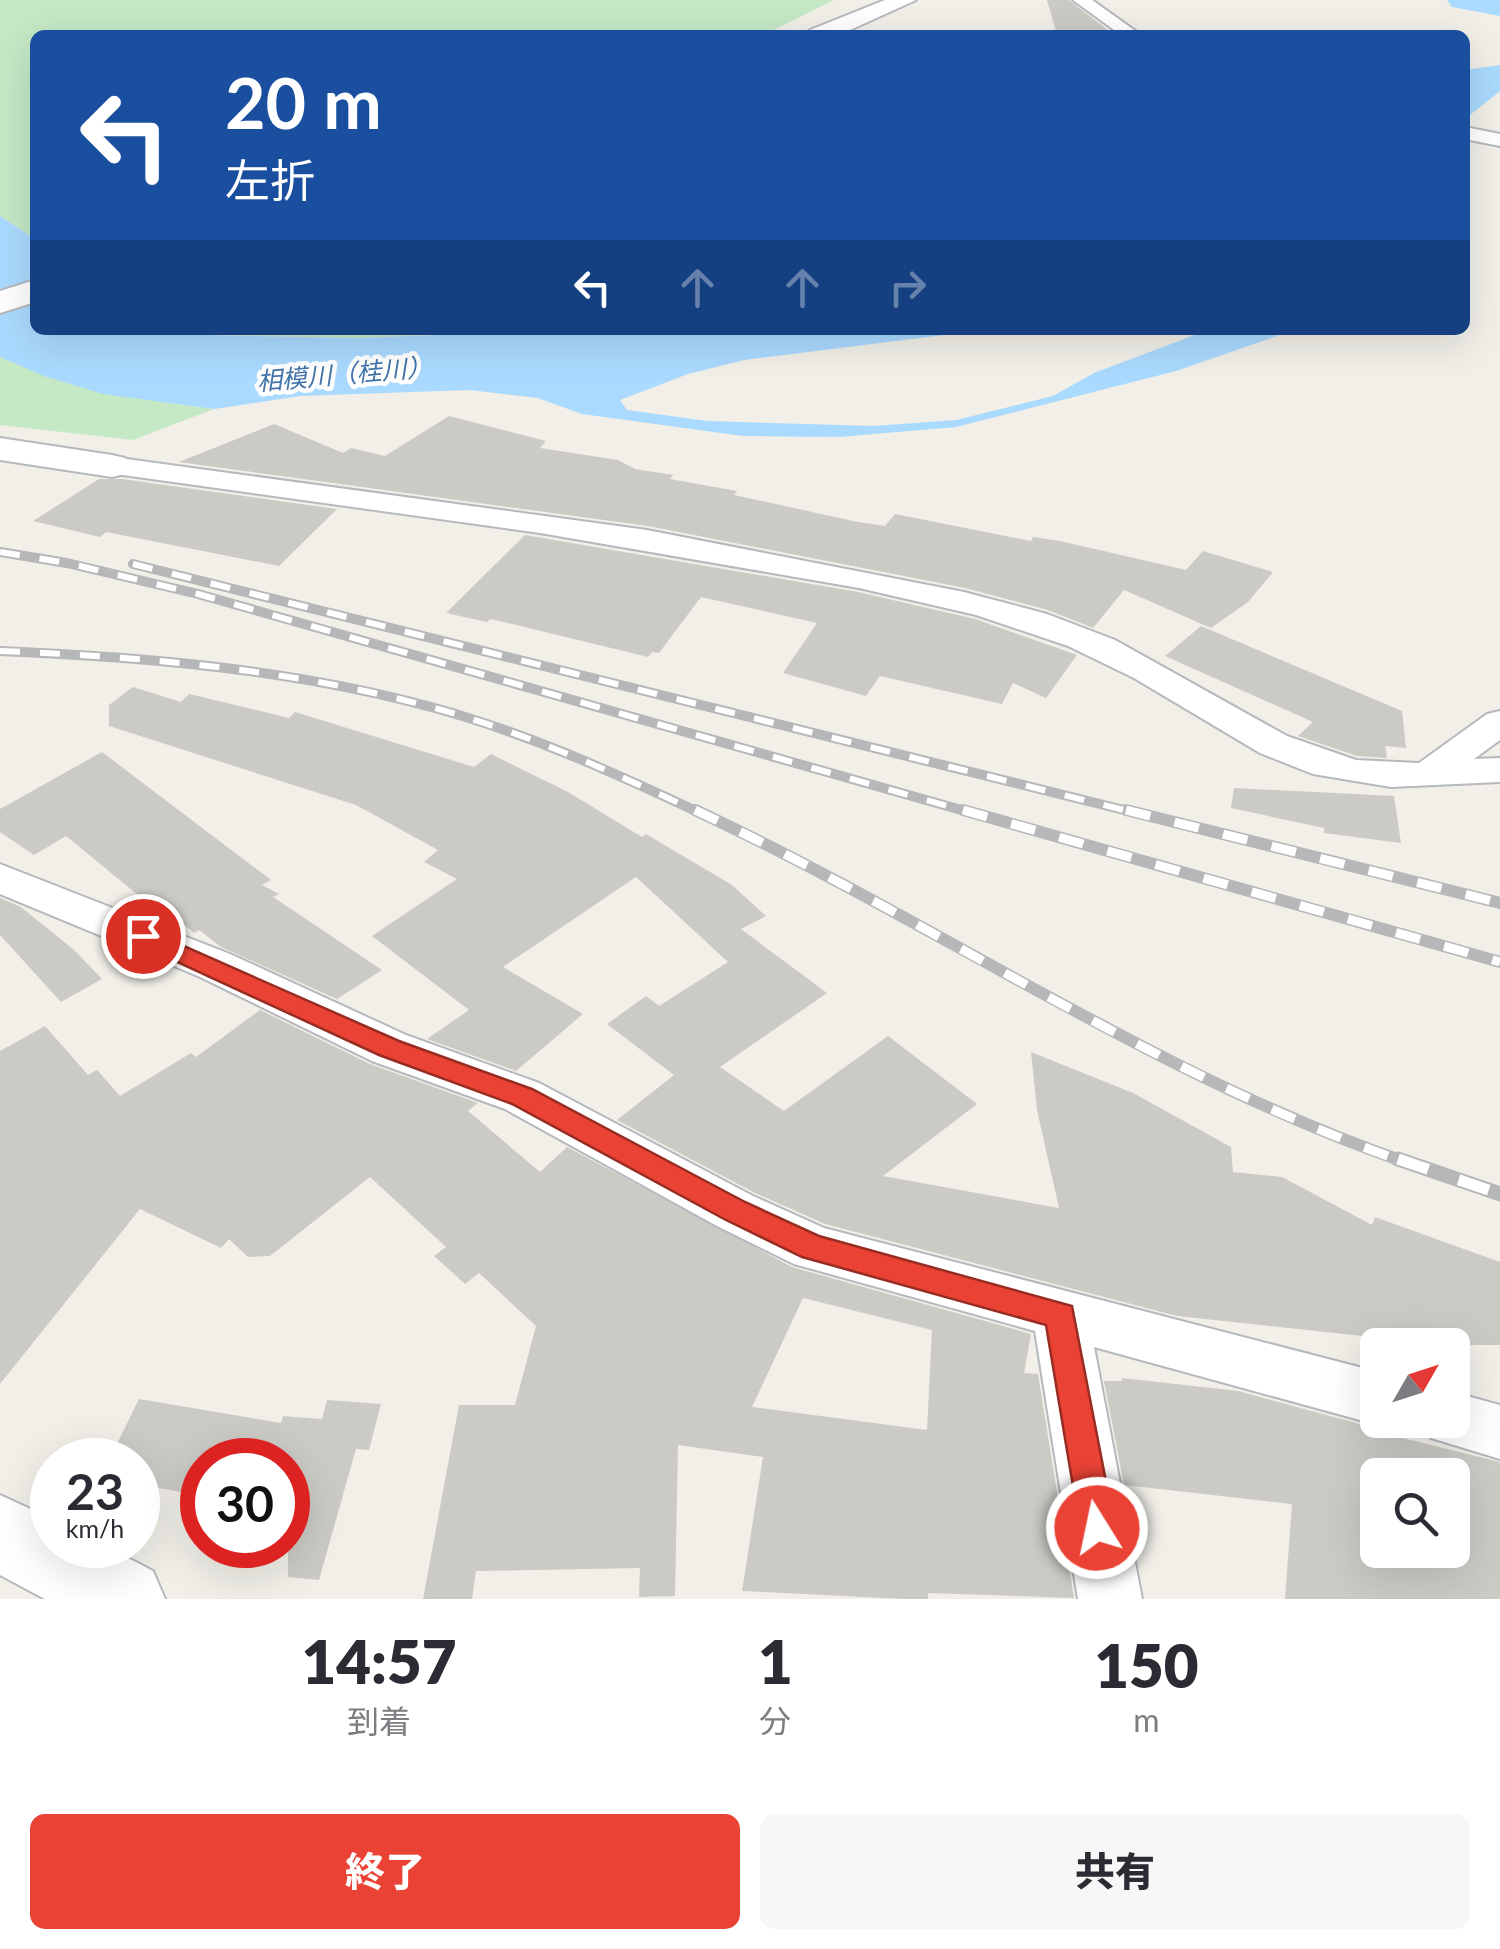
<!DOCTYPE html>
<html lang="ja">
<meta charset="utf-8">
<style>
body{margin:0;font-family:Lato,"Noto Sans JP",sans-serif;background:#f7f7f7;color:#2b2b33;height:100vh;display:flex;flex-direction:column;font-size:38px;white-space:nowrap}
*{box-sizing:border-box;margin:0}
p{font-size:32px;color:#7c7c81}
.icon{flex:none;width:55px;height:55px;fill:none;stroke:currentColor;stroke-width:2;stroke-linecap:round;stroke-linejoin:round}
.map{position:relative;height:1599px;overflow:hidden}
.side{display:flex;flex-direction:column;background:#fff;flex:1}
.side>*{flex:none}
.hud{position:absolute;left:30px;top:30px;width:1440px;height:305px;border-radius:15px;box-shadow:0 10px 40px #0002;background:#1a4fa0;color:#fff;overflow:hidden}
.needle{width:65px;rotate:51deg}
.tools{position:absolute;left:1360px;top:1328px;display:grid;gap:20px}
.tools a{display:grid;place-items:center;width:110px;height:110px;border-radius:15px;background:#fff;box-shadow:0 10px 40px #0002;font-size:50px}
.speed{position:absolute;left:30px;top:1438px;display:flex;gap:20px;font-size:50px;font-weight:700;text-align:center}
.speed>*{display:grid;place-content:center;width:130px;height:130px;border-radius:50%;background:#fff;box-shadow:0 10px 40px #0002;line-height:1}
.speed small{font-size:25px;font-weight:400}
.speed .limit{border:15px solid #d22;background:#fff;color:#111}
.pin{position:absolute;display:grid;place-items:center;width:85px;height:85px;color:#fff;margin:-42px;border:5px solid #fff;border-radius:50%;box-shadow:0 2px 10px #0007}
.me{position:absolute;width:110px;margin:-55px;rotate:350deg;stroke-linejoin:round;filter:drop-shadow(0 0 8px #0008)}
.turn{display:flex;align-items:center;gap:35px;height:210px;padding:0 30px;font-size:45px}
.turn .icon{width:130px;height:130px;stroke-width:2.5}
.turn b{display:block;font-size:70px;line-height:85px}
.lanes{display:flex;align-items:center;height:95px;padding:0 30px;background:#0003;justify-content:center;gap:50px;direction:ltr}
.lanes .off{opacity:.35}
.eta{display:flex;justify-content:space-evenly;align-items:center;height:170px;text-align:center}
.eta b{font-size:60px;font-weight:800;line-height:70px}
.action{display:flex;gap:20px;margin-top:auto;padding:20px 30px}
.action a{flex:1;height:115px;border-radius:15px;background:#ea4335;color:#fff;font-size:40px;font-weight:800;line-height:115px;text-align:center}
.action a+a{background:#f7f7f7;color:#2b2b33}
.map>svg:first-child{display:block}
.green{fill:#c5e8c5}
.water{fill:#aadaff}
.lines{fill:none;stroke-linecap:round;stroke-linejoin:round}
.river{fill:#aadaff;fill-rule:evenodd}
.building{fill:#cccac5;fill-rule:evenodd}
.minor-casing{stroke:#b5b8bc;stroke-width:4}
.tertiary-casing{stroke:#b5b8bc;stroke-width:4}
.secondary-casing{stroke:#b6babf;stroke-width:4}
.minor{fill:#fff;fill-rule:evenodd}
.tertiary{fill:#fff;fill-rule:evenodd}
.secondary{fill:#fff;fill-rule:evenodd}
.rail-far2-casing{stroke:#b6b7b8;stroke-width:10}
.rail-far1-casing{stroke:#b6b7b8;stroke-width:12}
.rail-casing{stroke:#b6b7b8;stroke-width:15}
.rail-far2{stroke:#fff;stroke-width:6;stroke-dasharray:20;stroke-linecap:butt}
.rail-far1{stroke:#fff;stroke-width:9;stroke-dasharray:25;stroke-linecap:butt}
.rail{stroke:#fff;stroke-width:11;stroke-dasharray:32;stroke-linecap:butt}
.route{fill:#ea4335;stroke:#982c22;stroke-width:2.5}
.labels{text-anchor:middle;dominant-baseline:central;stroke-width:9;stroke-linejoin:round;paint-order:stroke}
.far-water-label{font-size:25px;font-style:italic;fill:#4174aa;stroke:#fff}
</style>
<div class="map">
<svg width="1500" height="1599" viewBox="0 0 1500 1599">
<rect width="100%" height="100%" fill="#f1efe8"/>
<path class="green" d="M 0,0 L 834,0 L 764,35 L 35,35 L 35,239 L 0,216 Z
M 195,330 L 570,330 L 356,338 L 207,335 Z
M 0,357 C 74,389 135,398 214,409 L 133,440 L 0,425 Z"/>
<path class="water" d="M 1500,65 L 1500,91 L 1465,119 L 1465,70 Z
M 0,216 L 35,239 L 35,330 L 195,330 L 207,335 L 356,338 L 569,330 L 984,330 L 744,360 L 688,374 L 620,400 L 627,410 L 707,421 L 873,426 L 956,420 L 1053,396 L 1094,373 L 1208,330 L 1294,330 L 1176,371 L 956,427 L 839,437 L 743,436 L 582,414 L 538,398 L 469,390 L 300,396 L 214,409 L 103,394 L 44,376 L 0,357 Z"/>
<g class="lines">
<path class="river" d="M 1447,0 L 1500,0 L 1500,16 L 1452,7 Z"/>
</g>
<path class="building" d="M 1047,0 L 1069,0 L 1113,34 L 1057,35 Z
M 449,416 L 546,441 L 540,448 L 618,460 L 635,469 L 673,475 L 670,479 L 737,491 L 734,495 L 858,522 L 885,526 L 895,514 L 1031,541 L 1033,537 L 1060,541 L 1186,570 L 1203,551 L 1273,572 L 1248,602 L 1211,628 L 1124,590 L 1093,628 L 1048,610 L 965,588 L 648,526 L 179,462 L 274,424 L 343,453 L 351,448 L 385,456 Z
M 99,479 L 122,479 L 337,509 L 279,566 L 106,532 L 100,537 L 33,521 Z
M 525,535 L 858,592 L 975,619 L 1077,655 L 1046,698 L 1013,683 L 1002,704 L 880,676 L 866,696 L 783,673 L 817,623 L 701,597 L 659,653 L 652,652 L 648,657 L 491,619 L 487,622 L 446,613 Z
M 1201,626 L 1402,711 L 1406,748 L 1385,746 L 1387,758 L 1357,756 L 1298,736 L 1313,722 L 1165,656 Z
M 133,687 L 181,702 L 189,694 L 289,718 L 295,712 L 474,767 L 491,754 L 568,792 L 642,837 L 646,834 L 732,885 L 766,916 L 741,929 L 827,993 L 720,1067 L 784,1111 L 888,1036 L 977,1104 L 883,1176 L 1059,1208 L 1037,1110 L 1031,1052 L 1133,1093 L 1231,1147 L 1233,1172 L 1282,1177 L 1372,1225 L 1375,1217 L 1500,1262 L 1500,1345 L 1446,1345 L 1177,1316 L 825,1224 L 755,1193 L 617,1120 L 674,1075 L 607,1024 L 646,996 L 659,1006 L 728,962 L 636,877 L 503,967 L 583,1014 L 516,1071 L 427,1039 L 469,1010 L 372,936 L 457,879 L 424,862 L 438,850 L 356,805 L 109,726 L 109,705 Z
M 102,752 L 271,880 L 262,885 L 279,894 L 273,897 L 382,970 L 337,999 L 221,947 L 199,930 L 194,933 L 166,909 L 160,913 L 66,836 L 34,855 L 0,832 L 0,809 Z
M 1234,788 L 1394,796 L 1401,843 L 1324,833 L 1324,828 L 1231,808 Z
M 0,898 L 21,907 L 74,950 L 102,979 L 61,1002 L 0,935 Z
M 260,1010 L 370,1064 L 478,1103 L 468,1111 L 540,1172 L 567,1147 L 792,1267 L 1031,1334 L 1024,1373 L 1038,1374 L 1074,1598 L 928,1593 L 928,1599 L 905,1599 L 742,1591 L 763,1457 L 678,1445 L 675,1596 L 639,1597 L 640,1568 L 476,1571 L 472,1599 L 423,1599 L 459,1405 L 515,1405 L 536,1326 L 479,1273 L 465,1284 L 434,1256 L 446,1247 L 370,1177 L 270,1256 L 248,1257 L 229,1239 L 221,1248 L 140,1209 L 0,1384 L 0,1051 L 45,1026 L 88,1075 L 97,1070 L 120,1096 L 191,1053 L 196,1057 ZM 803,1298 L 932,1330 L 927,1430 L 752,1407 Z
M 1122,1378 L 1238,1391 L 1378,1429 L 1378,1432 L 1500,1462 L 1500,1599 L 1285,1599 L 1292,1504 L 1124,1485 L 1104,1381 L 1122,1381 ZM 1378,1475 L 1452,1475 L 1452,1550 L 1378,1550 Z
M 139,1399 L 281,1423 L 283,1416 L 322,1419 L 327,1400 L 381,1404 L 369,1450 L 356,1449 L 319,1580 L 288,1577 L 288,1460 L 202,1460 L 202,1496 L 138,1484 L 138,1460 L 109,1460 Z"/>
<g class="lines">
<defs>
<path id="minor" d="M 1073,0 L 1092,0 L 1141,35 L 1121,35 Z
M 1465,127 L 1500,134 L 1500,146 L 1465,139 Z
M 112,457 L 647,530 L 964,592 L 1047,614 L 1115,640 L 1287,736 L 1356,760 L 1419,763 L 1487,714 L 1500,711 L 1500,740 L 1474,759 L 1500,758 L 1500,782 L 1391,787 L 1313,774 L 1260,753 L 1134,678 L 1068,646 L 976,615 L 859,588 L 540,533 L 101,472 L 97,466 L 101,460 Z
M 0,864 L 230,954 L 406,1035 L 539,1083 L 753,1196 L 824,1228 L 1378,1372 L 1378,1420 L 1392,1420 L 1378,1425 L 1094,1347 L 1142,1599 L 1078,1599 L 1035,1331 L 794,1264 L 717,1226 L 505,1109 L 372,1061 L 198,976 L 0,894 Z
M 1452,1392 L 1500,1405 L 1500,1459 L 1431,1438 L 1423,1420 L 1452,1420 Z"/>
<path id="tertiary" d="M 0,438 L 112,455 L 125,458 L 131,466 L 125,474 L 112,477 L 0,460 Z
M 0,1495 L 52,1519 L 52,1545 L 103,1545 L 153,1571 L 165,1599 L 45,1599 L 0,1575 Z"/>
<path id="secondary" d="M 885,0 L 916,0 L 839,35 L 806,35 L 810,30 Z
M 35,280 L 35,302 L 0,313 L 0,291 Z"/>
</defs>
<use href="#minor" class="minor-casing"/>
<use href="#tertiary" class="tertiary-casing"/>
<use href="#secondary" class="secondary-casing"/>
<use href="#minor" class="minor"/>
<use href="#tertiary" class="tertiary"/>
<use href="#secondary" class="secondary"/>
<defs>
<path id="rail-far2" d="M 0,552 L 67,563 L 198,594 L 972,813
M 133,564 L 1136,813
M 0,651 C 145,657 290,669 431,707 C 524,732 613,772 700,813"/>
<path id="rail-far1" d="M 695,810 C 935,922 1154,1075 1405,1162
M 963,810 L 1500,962
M 1126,810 L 1500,903"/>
<path id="rail" d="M 1398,1159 L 1500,1194"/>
</defs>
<use href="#rail-far2" class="rail-far2-casing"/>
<use href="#rail-far1" class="rail-far1-casing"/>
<use href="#rail" class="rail-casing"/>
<use href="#rail-far2" class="rail-far2"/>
<use href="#rail-far1" class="rail-far1"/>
<use href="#rail" class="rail"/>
</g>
<path class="route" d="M 143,928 L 399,1041 L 532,1089 L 745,1202 L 819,1236 L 1072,1306 L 1115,1528 L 1110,1540 L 1097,1545 L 1085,1540 L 1080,1528 L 1046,1325 L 802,1257 L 724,1219 L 512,1104 L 379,1055 L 134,942 L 130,936 L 134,930 Z"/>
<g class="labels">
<g class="far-water-label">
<text transform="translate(344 373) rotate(-5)">相模川（桂川）</text>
</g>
</g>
</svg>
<div class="tools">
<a><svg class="needle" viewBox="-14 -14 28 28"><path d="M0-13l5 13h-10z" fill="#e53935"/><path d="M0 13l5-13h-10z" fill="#7c7c81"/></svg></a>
<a><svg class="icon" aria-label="search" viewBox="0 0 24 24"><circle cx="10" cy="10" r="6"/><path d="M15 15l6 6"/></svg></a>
</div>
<div class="speed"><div>23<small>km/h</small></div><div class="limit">30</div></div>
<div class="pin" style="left:143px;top:936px;background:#d93025"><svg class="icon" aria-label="arrive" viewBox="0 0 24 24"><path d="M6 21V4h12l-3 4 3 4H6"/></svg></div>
<svg class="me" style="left:1097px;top:1528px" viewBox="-20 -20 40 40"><circle r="17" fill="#ea4335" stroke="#fff" stroke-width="3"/><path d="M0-11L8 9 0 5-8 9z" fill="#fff"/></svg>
<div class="hud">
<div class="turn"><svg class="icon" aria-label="left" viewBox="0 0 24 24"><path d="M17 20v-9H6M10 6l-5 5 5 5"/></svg><div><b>20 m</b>左折</div></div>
<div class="lanes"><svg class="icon" aria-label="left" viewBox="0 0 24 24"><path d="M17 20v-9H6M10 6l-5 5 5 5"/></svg><svg class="icon off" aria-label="ahead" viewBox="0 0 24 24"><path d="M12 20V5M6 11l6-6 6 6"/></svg><svg class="icon off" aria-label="ahead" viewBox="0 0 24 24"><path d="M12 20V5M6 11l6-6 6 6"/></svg><svg class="icon off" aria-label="right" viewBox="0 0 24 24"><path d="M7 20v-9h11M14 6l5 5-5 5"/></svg></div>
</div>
</div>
<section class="side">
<div class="eta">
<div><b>14:57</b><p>到着</p></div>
<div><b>1</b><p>分</p></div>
<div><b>150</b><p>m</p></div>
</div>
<div class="action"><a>終了</a><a>共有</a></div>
</section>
